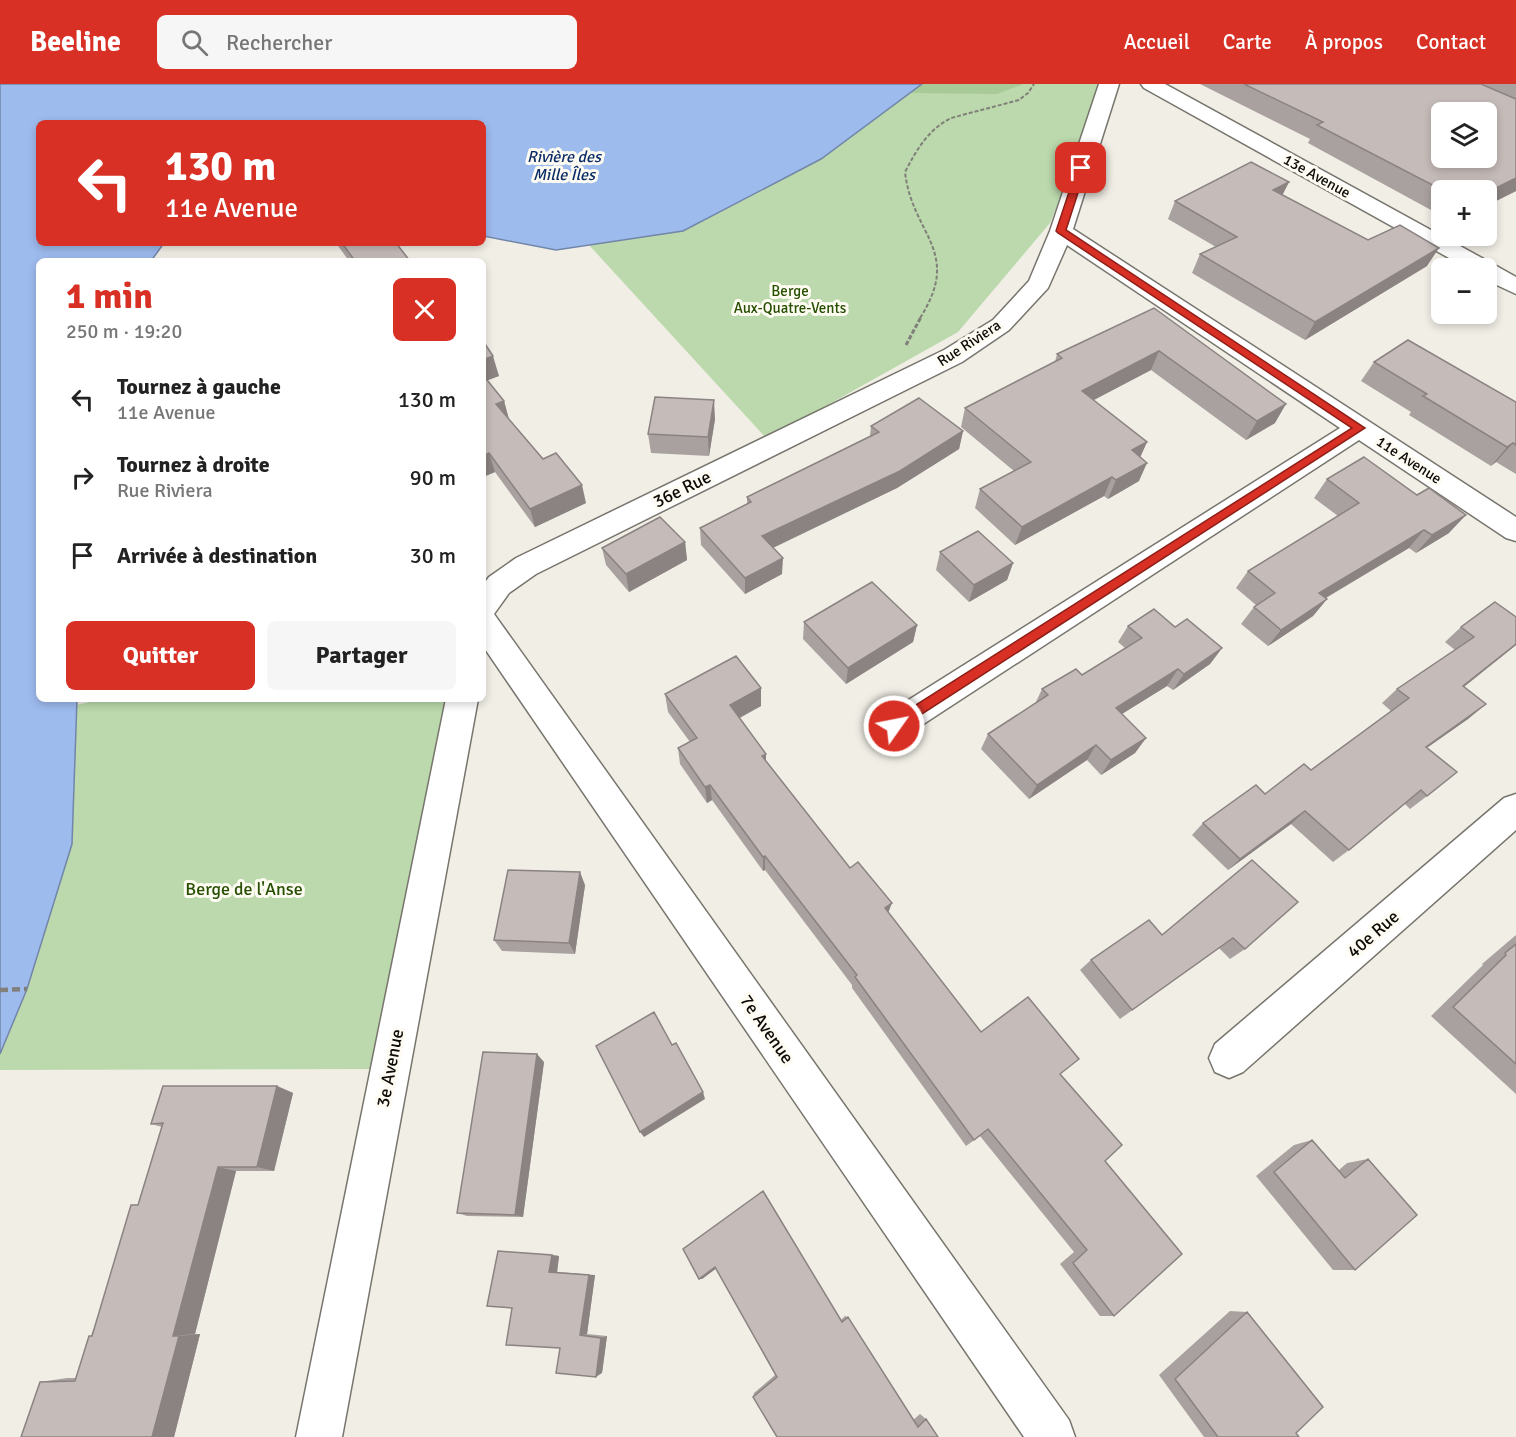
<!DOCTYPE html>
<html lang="fr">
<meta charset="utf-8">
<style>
body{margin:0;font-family:Signika,sans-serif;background:#f6f6f6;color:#222;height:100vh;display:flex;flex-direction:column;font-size:22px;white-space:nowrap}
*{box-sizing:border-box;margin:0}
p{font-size:20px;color:#767676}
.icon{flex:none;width:33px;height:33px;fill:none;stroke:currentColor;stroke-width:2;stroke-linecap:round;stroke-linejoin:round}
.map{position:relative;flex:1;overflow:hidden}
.panel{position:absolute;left:36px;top:174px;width:450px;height:444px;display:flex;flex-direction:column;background:#fff;border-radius:9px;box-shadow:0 3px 9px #0003}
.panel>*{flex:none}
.hud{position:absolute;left:36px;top:36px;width:450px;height:126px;border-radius:9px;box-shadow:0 3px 9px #0003;background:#d93025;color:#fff;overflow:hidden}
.buttons{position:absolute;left:1431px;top:18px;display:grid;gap:12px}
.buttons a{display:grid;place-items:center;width:66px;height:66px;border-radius:9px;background:#fff;box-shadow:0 3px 9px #0003;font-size:30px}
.pin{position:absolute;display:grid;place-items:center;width:51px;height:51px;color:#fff;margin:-26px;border-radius:12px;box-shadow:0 3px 9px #0006}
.me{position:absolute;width:66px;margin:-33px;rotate:57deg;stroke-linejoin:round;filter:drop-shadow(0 0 4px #0008)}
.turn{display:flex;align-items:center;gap:21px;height:126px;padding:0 30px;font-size:27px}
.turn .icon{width:78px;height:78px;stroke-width:2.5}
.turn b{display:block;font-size:42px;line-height:51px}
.round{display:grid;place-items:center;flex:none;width:63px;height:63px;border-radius:9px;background:#f6f6f6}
.headline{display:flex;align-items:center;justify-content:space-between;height:102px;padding:0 30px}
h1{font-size:36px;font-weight:800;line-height:45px;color:#d93025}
.cta{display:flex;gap:12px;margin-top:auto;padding:12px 30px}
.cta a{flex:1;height:69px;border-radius:9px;background:#d93025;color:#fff;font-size:24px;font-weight:800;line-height:69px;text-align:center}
.cta a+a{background:#f6f6f6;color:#222}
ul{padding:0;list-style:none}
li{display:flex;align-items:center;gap:18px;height:78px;padding:0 30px}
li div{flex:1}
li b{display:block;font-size:22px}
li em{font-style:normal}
header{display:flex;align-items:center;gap:36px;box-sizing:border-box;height:84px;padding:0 30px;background:#d93025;color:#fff}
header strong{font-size:28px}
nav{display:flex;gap:33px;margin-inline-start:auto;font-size:21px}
.search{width:420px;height:54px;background:#f6f6f6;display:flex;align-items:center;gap:15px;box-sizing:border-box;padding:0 21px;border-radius:9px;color:#767676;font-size:22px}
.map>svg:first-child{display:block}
.green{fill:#bbd9ac}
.forest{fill:#a8ca97}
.water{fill:#9ebbee;stroke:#7286a9;stroke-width:1.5}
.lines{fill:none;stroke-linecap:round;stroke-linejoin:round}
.street-casing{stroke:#77756d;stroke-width:3}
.path-far2{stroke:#817f79;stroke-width:2;stroke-dasharray:4 2;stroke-linecap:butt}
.path-far1{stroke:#817f79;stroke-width:3;stroke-dasharray:4.5 2;stroke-linecap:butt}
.path{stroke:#817f79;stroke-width:4.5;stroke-dasharray:8 4;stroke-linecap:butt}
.street{fill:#fff;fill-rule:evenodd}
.wall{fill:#a9a19f}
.shaded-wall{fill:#8a8382}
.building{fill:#c5bbb9;stroke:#8a8382;stroke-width:1.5;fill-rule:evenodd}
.route{fill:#d93025;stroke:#8d1f18;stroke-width:1.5}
.labels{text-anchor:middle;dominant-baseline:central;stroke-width:6;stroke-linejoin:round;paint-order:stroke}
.far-street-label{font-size:15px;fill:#0c0b08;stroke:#fefbf2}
.far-park-label{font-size:15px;fill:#264f02;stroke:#fefbf2}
.far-water-label{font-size:16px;font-style:italic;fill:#0b2c67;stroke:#fefbf2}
.street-label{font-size:18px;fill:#0c0b08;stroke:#fefbf2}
.park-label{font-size:18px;fill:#264f02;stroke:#fefbf2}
</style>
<header>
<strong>Beeline</strong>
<div class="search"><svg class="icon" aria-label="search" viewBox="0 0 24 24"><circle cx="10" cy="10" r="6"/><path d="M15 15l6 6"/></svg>Rechercher</div>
<nav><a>Accueil</a><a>Carte</a><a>À propos</a><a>Contact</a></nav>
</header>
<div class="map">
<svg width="1516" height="1353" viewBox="0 0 1516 1353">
<rect width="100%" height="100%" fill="#f0eee5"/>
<path class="green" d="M 922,0 L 1107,0 L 1050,139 L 958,248 L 767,355 L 589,161 L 683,147 L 821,75 Z
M 103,615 L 462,615 L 390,985 L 0,986 L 0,970 L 27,905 L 72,760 L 76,621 Z"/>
<path class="forest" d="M 922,0 L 1023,0 L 997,10 L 911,9 Z"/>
<path class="water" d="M 0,0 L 922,0 L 821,75 L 683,147 L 556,166 L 483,152 L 483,39 L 39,39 L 39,159 L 164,159 L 151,177 L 39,177 L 39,615 L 77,615 L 72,760 L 27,905 L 0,970 Z"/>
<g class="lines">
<defs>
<path id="street" d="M 1099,0 L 1119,0 L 1073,145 L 1516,433 L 1516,457 L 1506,454 L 1359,356 L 905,652 L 894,656 L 883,652 L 878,642 L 883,632 L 1340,344 L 1067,161 L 1048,204 L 1009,246 L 962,278 L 536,490 L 509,509 L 494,530 L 1069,1336 L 1075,1353 L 1024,1353 L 483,562 L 483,501 L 489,493 L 516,474 L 944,266 L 993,236 L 1029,197 L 1050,147 Z
M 1141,0 L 1165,0 L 1491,179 L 1516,193 L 1516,210 L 1486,196 L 1486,184 L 1467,184 L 1144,4 Z
M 446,615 L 478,615 L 342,1353 L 296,1353 Z
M 1516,710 L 1516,746 L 1243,988 L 1229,994 L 1215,988 L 1209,974 L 1215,960 L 1504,714 Z"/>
</defs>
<use href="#street" class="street-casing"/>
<path class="path-far2" d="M 920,234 C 963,167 912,151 905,88 C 917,65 928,46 951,34 L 1019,16 L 1028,9 L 1034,0"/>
<path class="path-far1" d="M 906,261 L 921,233"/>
<path class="path" d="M 0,906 L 27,905"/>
<use href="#street" class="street"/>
</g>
<path class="wall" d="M 1200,0 L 1516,0 L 1516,107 L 1486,122 L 1442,106 L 1442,132 L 1308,59 L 1310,55 Z
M 1289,98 L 1282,111 L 1368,156 L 1427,182 L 1305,256 L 1192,189 L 1200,170 L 1216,163 L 1168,135 L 1175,117 Z
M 336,159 L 396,159 L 410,177 L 349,177 Z
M 1154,224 L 1275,339 L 1246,356 L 1151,286 L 1093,316 L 1147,358 L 1140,373 L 1139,397 L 1108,415 L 1104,412 L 1015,461 L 975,424 L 980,405 L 1014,387 L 961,343 L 965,324 L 1055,278 L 1057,270 Z
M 483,257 L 499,292 L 487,296 L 504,317 L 509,335 L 543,375 L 586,419 L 535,443 L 495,388 L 483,393 Z
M 1374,278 L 1516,318 L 1516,390 L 1496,378 L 1491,382 L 1409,331 L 1411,328 L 1361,297 Z
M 715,335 L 709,372 L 651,369 L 648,350 Z
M 871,342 L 963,347 L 959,365 L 897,404 L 773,464 L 782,490 L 745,510 L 701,461 L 700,444 L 747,420 L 747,413 L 870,352 Z
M 1327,395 L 1449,449 L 1416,469 L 1409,464 L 1326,514 L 1327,515 L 1313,532 L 1268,562 L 1241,540 L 1254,523 L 1256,521 L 1236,504 L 1248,487 L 1338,432 L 1314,414 Z
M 685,458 L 687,476 L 629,508 L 606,481 L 602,464 Z
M 940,468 L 1013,479 L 1007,496 L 969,518 L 936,486 Z
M 1516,533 L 1516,561 L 1464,603 L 1486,620 L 1468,635 L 1427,664 L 1427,712 L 1410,725 L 1405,720 L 1349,766 L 1333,778 L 1291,740 L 1228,786 L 1192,751 L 1203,739 L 1265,710 L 1311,686 L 1391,627 L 1382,619 L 1397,605 L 1455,566 L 1445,558 L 1461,543 Z
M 804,538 L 917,541 L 913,558 L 846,600 L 803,555 Z
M 1128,542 L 1175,543 L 1222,564 L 1210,580 L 1173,606 L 1167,602 L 1121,630 L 1146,654 L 1135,669 L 1101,691 L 1087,676 L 1029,715 L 981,665 L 988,650 L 1035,620 L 1042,605 L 1082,591 L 1125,564 L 1118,558 Z
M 761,604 L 761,622 L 740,634 L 766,670 L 766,677 L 850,784 L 888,829 L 981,948 L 1060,990 L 1105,1077 L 1114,1232 L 1100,1232 L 1060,1180 L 1074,1168 L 980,1052 L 966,1062 L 852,904 L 852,901 L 765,786 L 763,787 L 712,716 L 707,719 L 680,680 L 678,664 L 690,658 L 668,628 L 665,610 Z
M 1252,776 L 1245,865 L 1230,875 L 1219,864 L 1120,935 L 1080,886 L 1091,876 L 1162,851 Z
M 585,801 L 575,870 L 502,867 L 494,856 Z
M 1516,851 L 1516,1010 L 1431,932 L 1483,881 L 1482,880 Z
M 544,978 L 523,1133 L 467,1132 L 457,1129 Z
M 277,1002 L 293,1009 L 274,1087 L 236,1087 L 195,1250 L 200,1250 L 174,1353 L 40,1298 L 67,1294 L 76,1294 L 138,1121 L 162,1043 L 151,1040 Z
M 1312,1056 L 1339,1086 L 1347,1079 L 1368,1075 L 1355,1186 L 1333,1186 L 1256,1092 L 1294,1061 Z
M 683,1165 L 841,1236 L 845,1232 L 848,1233 L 913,1336 L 920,1330 L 926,1335 L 938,1353 L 753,1313 L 754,1309 L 775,1291 L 716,1184 L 702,1195 Z
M 552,1171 L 559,1172 L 557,1188 L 595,1191 L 587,1250 L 607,1252 L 602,1289 L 560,1264 Z
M 1230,1227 L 1247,1228 L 1296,1349 L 1299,1353 L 1204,1353 L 1159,1291 Z"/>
<path class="shaded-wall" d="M 1516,94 L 1516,107 L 1486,122 L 1486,109 Z
M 1289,98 L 1280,116 L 1273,106 Z
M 1439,164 L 1427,182 L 1305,256 L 1315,238 Z
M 1159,267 L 1151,286 L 1075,326 L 1082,307 Z
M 493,272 L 499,292 L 483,298 L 483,276 Z
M 714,316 L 715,335 L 709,372 L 708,353 Z
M 504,317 L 509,336 L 496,320 Z
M 1286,320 L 1275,339 L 1246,356 L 1257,337 Z
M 963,347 L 959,365 L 897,404 L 762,469 L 762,452 Z
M 1147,358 L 1139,376 L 1132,366 Z
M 1513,359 L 1496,378 L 1491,382 L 1507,363 Z
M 489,369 L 495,388 L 483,393 L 483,372 Z
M 1147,379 L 1139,397 L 1108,415 L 1116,396 Z
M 1112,393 L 1104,412 L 1015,461 L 1022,443 Z
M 582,401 L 586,419 L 535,443 L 530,425 Z
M 1466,431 L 1449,449 L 1416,469 L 1432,451 Z
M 1424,446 L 1409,464 L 1305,526 L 1319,509 Z
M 685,458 L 687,476 L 629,508 L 626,490 Z
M 783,474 L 782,490 L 745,510 L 745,494 Z
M 1013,479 L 1007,496 L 969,518 L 974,501 Z
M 1327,515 L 1313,532 L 1268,562 L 1281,546 Z
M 917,541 L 913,558 L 846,600 L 848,584 Z
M 1516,560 L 1516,561 L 1446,617 L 1463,602 Z
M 1222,564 L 1210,580 L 1173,606 L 1184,590 Z
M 1178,585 L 1167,602 L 1106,640 L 1116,624 Z
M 761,604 L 761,622 L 731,638 L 730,621 Z
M 1486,620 L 1468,635 L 1409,676 L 1426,663 Z
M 1146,654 L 1135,669 L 1101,691 L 1111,676 Z
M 1096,661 L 1087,676 L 1029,715 L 1037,701 Z
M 766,670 L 766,686 L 762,672 Z
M 710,701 L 712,716 L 707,719 L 705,703 Z
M 1305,727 L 1291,740 L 1228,786 L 1240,775 Z
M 765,772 L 765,786 L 763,787 L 763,773 Z
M 580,788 L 585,801 L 575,870 L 569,859 Z
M 892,819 L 887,832 L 885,824 Z
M 537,970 L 544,978 L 523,1133 L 515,1131 Z
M 277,1002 L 293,1009 L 274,1087 L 257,1083 Z
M 703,1008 L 705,1015 L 644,1053 L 640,1048 Z
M 218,1083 L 236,1087 L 195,1250 L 173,1252 Z
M 552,1171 L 559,1172 L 557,1189 L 549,1188 Z
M 715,1183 L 717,1184 L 702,1195 L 699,1195 Z
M 589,1191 L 595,1191 L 587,1250 L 580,1251 Z
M 200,1250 L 174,1353 L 152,1353 L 179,1252 Z
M 607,1252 L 602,1289 L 596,1293 L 601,1254 Z"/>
<path class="building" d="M 1244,0 L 1481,0 L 1516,15 L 1516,94 L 1486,109 L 1486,106 L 1442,106 L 1317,41 L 1323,38 ZM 1442,28 L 1486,28 L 1486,74 L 1442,74 Z
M 1251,78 L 1289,98 L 1273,106 L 1368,156 L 1400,141 L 1439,164 L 1315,238 L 1200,170 L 1237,153 L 1175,117 Z
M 342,159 L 396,159 L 410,177 L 355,177 Z
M 1154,224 L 1286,320 L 1257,337 L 1159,267 L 1082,307 L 1147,358 L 1132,366 L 1147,379 L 1116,396 L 1112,393 L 1022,443 L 980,405 L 1031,378 L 965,324 L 1062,274 L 1057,270 Z
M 1408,256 L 1516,318 L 1516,361 L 1513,359 L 1507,363 L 1423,312 L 1427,310 L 1374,278 Z
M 483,257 L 493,272 L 483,276 Z
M 483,291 L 504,317 L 496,320 L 543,375 L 556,369 L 582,401 L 530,425 L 489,369 L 483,372 Z
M 655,313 L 714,316 L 708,353 L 648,350 Z
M 919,314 L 963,347 L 900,387 L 762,452 L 783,474 L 745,494 L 700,444 L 751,418 L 747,413 L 879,348 L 871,342 Z
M 1364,373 L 1417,411 L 1429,404 L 1466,431 L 1432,451 L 1424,446 L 1319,509 L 1327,515 L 1281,546 L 1254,523 L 1275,509 L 1248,487 L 1359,419 L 1327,395 Z
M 660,433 L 685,458 L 626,490 L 602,464 Z
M 978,447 L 1013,479 L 974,501 L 940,468 Z
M 872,498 L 917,541 L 848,584 L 804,538 Z
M 1495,518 L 1516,533 L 1516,560 L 1463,602 L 1486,620 L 1426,663 L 1457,688 L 1427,712 L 1421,706 L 1349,766 L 1305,727 L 1240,775 L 1203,739 L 1256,701 L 1265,710 L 1304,680 L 1311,686 L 1409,614 L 1397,605 L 1474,553 L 1461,543 Z
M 1154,525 L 1175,543 L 1187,535 L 1222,564 L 1184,590 L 1178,585 L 1116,624 L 1146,654 L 1111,676 L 1096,661 L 1037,701 L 988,650 L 1048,611 L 1042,605 L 1076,585 L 1082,591 L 1142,554 L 1128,542 Z
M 736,572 L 761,604 L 730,621 L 766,670 L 762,672 L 850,784 L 858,778 L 892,819 L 885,824 L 981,948 L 1028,913 L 1079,975 L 1060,990 L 1122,1061 L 1105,1077 L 1182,1170 L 1114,1232 L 1073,1179 L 1087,1166 L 988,1045 L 974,1056 L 855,893 L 857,891 L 765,772 L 763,773 L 710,701 L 705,703 L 678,664 L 697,654 L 665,610 Z
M 1252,776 L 1298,818 L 1245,865 L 1233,854 L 1132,926 L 1091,876 L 1149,836 L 1162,851 Z
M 508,786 L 580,788 L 569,859 L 494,856 Z
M 1516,860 L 1516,980 L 1453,923 L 1506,871 L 1505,869 Z
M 654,928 L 672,961 L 676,959 L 703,1008 L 640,1048 L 596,962 Z
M 483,968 L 537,970 L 515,1131 L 457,1129 Z
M 163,1002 L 277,1002 L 257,1083 L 218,1083 L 173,1252 L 179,1252 L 152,1353 L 21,1353 L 40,1298 L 75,1297 L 89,1252 L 92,1252 L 131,1121 L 138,1121 L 163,1039 L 151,1040 Z
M 1312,1056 L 1345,1094 L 1368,1075 L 1417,1131 L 1355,1186 L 1274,1088 Z
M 763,1107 L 842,1238 L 848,1233 L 918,1343 L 926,1335 L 938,1353 L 777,1353 L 753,1313 L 777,1293 L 715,1183 L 699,1195 L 683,1165 Z
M 498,1167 L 552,1171 L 549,1188 L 589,1191 L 580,1251 L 601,1254 L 596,1293 L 556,1289 L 560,1264 L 506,1261 L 512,1224 L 487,1222 Z
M 1247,1228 L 1323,1323 L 1296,1349 L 1299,1353 L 1218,1353 L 1175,1295 Z"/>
<path class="route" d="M 1081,81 L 1086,84 L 1066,146 L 1365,344 L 894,648 L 887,642 L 889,638 L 1352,344 L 1058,149 L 1056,147 L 1077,84 Z"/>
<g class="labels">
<g class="far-street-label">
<text transform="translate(1317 92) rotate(29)">13e Avenue</text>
<text transform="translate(969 259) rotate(-33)">Rue Riviera</text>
<text transform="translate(1409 376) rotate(33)">11e Avenue</text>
</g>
<g class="far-park-label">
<text x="790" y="207">Berge<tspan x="790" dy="17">Aux-Quatre-Vents</tspan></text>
</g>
<g class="far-water-label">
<text x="564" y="73">Rivière des<tspan x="564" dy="18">Mille Îles</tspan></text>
</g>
<g class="street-label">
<text transform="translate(682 405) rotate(-26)">36e Rue</text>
<text transform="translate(1373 850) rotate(-41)">40e Rue</text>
<text transform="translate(767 945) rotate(55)">7e Avenue</text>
<text transform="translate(390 984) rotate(-79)">3e Avenue</text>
</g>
<g class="park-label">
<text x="244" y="805">Berge de l'Anse</text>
</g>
</g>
</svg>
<div class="buttons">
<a><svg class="icon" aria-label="layers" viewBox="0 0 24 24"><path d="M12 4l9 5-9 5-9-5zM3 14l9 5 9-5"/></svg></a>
<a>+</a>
<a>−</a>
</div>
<div class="pin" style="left:1081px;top:84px;background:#d93025"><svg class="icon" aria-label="arrive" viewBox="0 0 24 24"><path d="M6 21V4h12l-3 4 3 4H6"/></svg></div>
<svg class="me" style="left:894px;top:642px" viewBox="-20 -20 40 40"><circle r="17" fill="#d93025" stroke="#fff" stroke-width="3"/><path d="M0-11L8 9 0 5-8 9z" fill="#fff"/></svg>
<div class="hud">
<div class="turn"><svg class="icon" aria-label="left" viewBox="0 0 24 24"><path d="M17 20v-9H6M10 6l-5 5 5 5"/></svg><div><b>130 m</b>11e Avenue</div></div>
</div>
<section class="panel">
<div class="headline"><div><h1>1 min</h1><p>250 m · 19:20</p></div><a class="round" style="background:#d93025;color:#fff"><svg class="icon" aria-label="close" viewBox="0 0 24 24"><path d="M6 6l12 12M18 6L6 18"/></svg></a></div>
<ul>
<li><svg class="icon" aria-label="left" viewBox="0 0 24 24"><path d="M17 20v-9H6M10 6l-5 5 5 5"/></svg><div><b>Tournez à gauche</b><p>11e Avenue</p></div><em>130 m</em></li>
<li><svg class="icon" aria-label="right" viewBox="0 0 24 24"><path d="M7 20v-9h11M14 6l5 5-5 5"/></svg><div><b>Tournez à droite</b><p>Rue Riviera</p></div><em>90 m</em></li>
<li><svg class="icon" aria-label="arrive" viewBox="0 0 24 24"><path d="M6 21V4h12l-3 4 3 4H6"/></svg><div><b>Arrivée à destination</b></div><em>30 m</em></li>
</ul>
<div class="cta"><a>Quitter</a><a>Partager</a></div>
</section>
</div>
